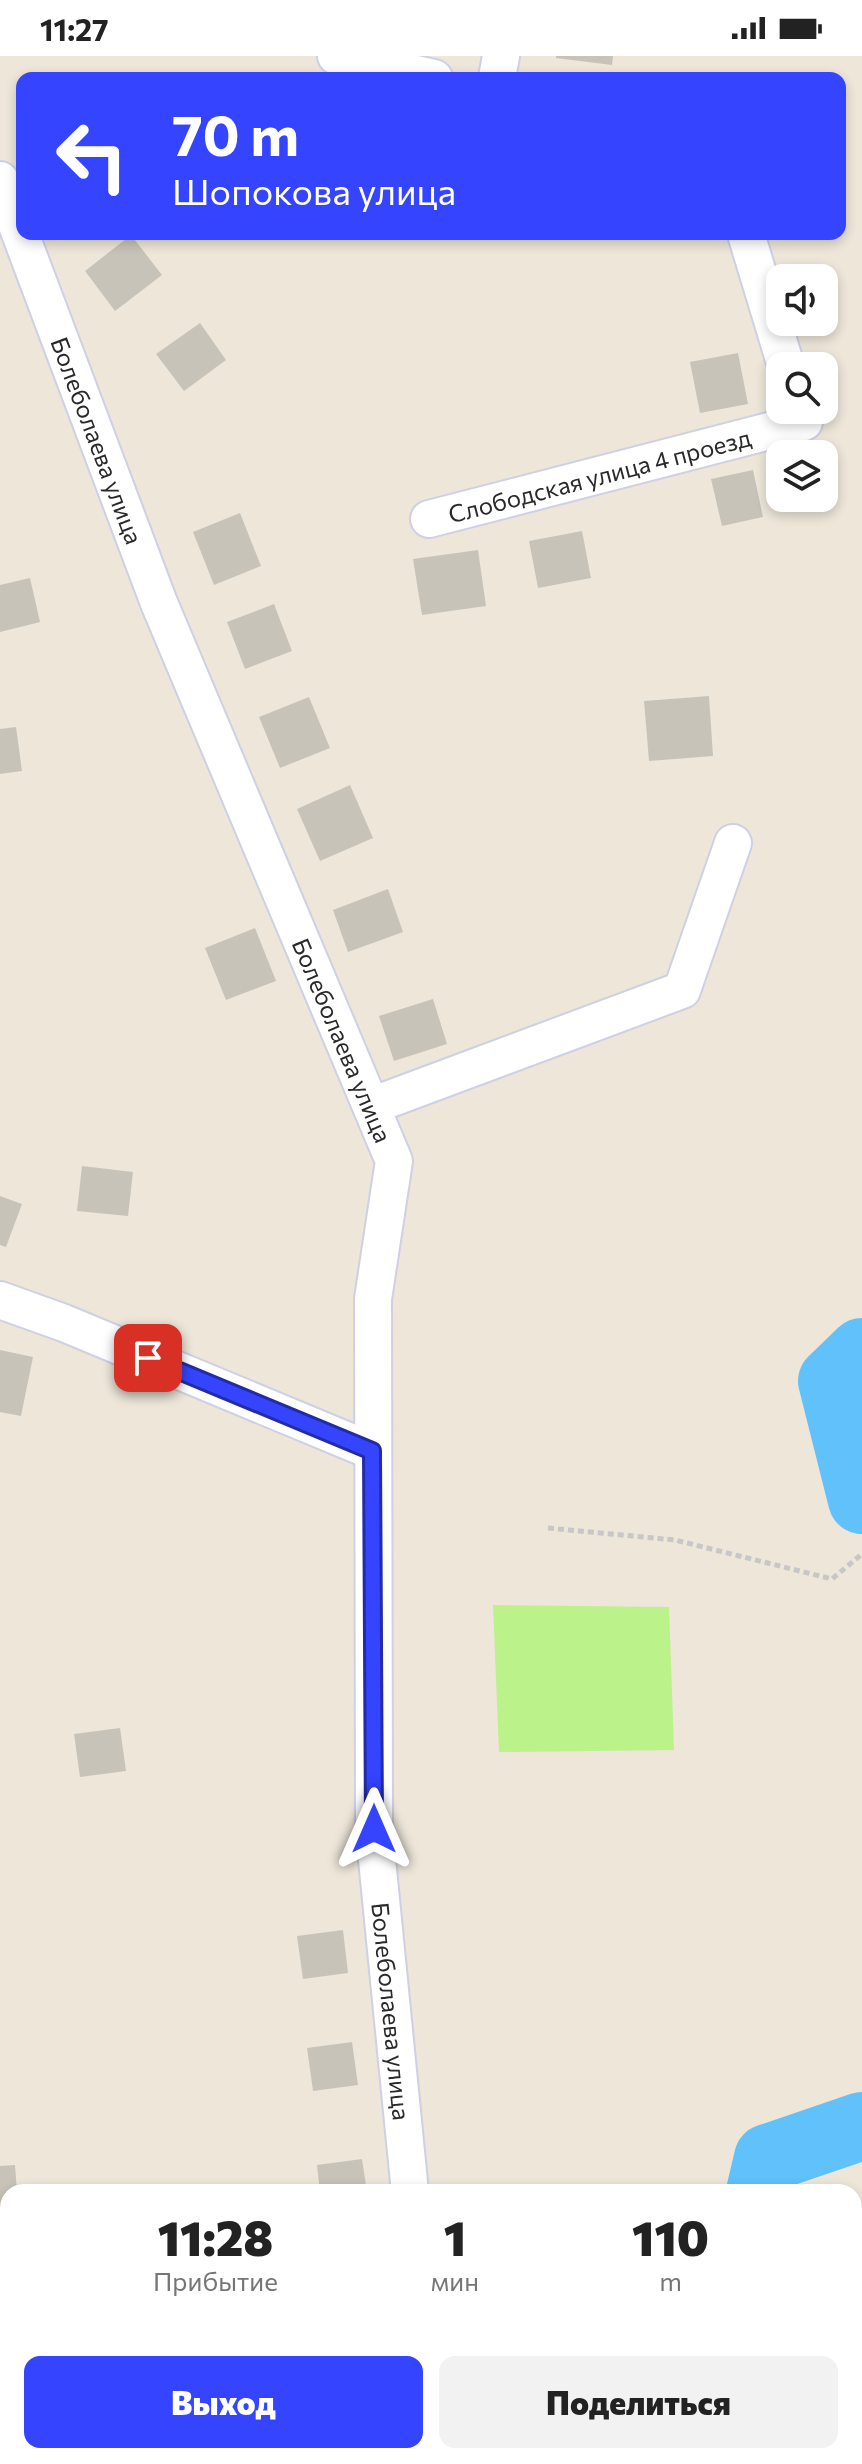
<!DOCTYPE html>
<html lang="ru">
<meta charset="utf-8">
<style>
body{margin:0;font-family:Commissioner,sans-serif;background:#f2f2f2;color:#222;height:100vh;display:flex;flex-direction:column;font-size:30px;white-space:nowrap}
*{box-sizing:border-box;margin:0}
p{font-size:26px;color:#767676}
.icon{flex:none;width:44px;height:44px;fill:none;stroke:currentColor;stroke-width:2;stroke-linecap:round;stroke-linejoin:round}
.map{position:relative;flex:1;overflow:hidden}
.side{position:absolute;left:0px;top:2128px;width:862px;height:280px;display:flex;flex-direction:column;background:#fff;border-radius:24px 24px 0 0;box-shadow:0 4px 12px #0003}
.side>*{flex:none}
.top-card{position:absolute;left:16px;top:16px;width:830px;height:168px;border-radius:16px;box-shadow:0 4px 12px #0003;background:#3444ff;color:#fff;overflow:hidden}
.controls{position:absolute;left:766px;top:208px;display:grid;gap:16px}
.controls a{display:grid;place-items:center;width:72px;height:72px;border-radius:16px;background:#fff;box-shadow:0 4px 12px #0003;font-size:40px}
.pin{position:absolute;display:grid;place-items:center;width:68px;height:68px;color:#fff;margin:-34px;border-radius:16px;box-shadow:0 4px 12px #0006}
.me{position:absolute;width:88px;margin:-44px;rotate:0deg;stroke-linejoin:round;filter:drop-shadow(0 0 6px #0008)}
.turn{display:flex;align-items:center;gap:28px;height:168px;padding:0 24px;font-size:36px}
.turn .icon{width:104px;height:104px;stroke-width:2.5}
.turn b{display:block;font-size:56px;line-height:68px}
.eta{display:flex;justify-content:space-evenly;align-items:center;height:136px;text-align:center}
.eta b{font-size:48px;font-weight:800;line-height:56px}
.cta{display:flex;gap:16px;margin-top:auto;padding:16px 24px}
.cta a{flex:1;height:92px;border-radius:16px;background:#3444ff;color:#fff;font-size:32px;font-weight:800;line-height:92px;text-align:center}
.cta a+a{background:#f2f2f2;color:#222}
.status{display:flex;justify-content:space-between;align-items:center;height:56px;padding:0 40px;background:#fff;direction:ltr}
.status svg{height:22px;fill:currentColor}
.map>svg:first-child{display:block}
.pitch{fill:#bbf28a}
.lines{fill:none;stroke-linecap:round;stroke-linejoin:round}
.river{stroke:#61c1fa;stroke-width:68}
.building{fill:#c8c3b9}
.minor-casing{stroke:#ced0e4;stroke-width:40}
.path{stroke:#c7c7c7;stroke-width:5;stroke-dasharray:6 4;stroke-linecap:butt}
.minor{stroke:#fff;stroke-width:36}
.route-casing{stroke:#222ca6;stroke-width:20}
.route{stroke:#3444ff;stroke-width:14}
.labels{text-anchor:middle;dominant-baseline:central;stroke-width:6;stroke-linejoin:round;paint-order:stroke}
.street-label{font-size:24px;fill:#292929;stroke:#fff}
</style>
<div class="status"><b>11:27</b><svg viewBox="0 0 49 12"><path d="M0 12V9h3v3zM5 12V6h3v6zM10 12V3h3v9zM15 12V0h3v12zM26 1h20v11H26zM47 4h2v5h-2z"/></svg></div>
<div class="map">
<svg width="862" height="2408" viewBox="0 0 862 2408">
<rect width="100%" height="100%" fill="#ede6d9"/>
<path class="pitch" d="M 493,1549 L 669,1551 L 674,1694 L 499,1696 Z"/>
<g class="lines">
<path class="river" d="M 862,1296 L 832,1325 L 862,1444
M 760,2136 L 768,2102 L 862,2070
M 747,2400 L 748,2408"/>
</g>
<path class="building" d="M 556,0 L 613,0 L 612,9 L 556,2 Z
M 131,179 L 162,219 L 115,255 L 85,215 Z
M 200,267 L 226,304 L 184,335 L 156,298 Z
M 738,297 L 748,348 L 700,357 L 690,306 Z
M 753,414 L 763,461 L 722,470 L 711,423 Z
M 240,457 L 261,510 L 214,529 L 193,476 Z
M 582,475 L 591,522 L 538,532 L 529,485 Z
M 478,494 L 486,550 L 422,559 L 413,503 Z
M 30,522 L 40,566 L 0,576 L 0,529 Z
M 274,548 L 292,595 L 245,613 L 227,566 Z
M 709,640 L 713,700 L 649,705 L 644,645 Z
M 309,641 L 330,692 L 280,712 L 259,661 Z
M 16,671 L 22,715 L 0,718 L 0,673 Z
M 350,729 L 373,782 L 320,805 L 297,753 Z
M 388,833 L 403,876 L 348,896 L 333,854 Z
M 255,872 L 276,925 L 226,944 L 205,892 Z
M 433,943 L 447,988 L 394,1005 L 379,960 Z
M 82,1110 L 133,1116 L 128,1160 L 77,1155 Z
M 0,1140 L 22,1148 L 6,1191 L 0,1189 Z
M 0,1294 L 33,1301 L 21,1360 L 0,1356 Z
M 120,1672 L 126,1715 L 80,1721 L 74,1678 Z
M 343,1874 L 348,1917 L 303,1923 L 297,1880 Z
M 352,1986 L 358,2029 L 313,2035 L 307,1992 Z
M 362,2103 L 367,2136 L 320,2136 L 317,2109 Z
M 15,2109 L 17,2136 L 8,2136 L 8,2153 L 0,2154 L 0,2110 Z"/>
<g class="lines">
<defs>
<g id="minor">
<path d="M 336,0 L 434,22"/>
<path d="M 497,22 L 501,0"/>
<path id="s1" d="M 0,124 L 159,547 L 394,1105 L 373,1243 L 374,1773 L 410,2136"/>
<path d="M 746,178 L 786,310"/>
<path id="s2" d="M 429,463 L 804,366 L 800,354"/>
<path d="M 371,1050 L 682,934 L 733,787"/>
<path d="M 0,1244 L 64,1267 L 372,1395"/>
<path d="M 0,2185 L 8,2184"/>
<path d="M 437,2400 L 437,2408"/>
<path d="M 209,2408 L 249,2400"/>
</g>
</defs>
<use href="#minor" class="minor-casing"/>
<path class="path" d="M 548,1472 L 675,1484 L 832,1523 L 862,1498"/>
<use href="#minor" class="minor"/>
</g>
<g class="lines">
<defs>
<path id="route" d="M 148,1302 L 372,1395 L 374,1773"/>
</defs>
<use href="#route" class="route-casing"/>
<use href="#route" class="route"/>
</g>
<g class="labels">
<g class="street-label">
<text stroke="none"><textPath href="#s1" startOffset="278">Болеболаева улица</textPath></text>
<text stroke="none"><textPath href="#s2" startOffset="176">Слободская улица 4 проезд</textPath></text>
<text stroke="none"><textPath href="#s1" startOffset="926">Болеболаева улица</textPath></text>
<text stroke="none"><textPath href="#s1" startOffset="1910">Болеболаева улица</textPath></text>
</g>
</g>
</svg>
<div class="controls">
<a><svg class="icon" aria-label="sound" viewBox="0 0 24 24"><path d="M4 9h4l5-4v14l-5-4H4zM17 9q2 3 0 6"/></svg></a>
<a><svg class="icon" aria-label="search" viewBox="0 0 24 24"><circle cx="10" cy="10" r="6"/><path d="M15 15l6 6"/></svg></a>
<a><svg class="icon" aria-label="layers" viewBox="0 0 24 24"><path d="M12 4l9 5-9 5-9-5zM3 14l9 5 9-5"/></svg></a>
</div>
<div class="pin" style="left:148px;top:1302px;background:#d93025"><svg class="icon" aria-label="arrive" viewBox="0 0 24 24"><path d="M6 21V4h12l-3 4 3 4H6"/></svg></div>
<svg class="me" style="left:374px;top:1773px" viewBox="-20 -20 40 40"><path d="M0-17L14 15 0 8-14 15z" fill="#3444ff" stroke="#fff" stroke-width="4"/></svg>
<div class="top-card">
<div class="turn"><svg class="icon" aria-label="left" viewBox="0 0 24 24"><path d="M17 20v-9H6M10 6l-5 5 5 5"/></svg><div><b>70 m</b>Шопокова улица</div></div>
</div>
<section class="side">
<div class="eta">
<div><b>11:28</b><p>Прибытие</p></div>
<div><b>1</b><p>мин</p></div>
<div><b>110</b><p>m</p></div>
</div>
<div class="cta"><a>Выход</a><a>Поделиться</a></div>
</section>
</div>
